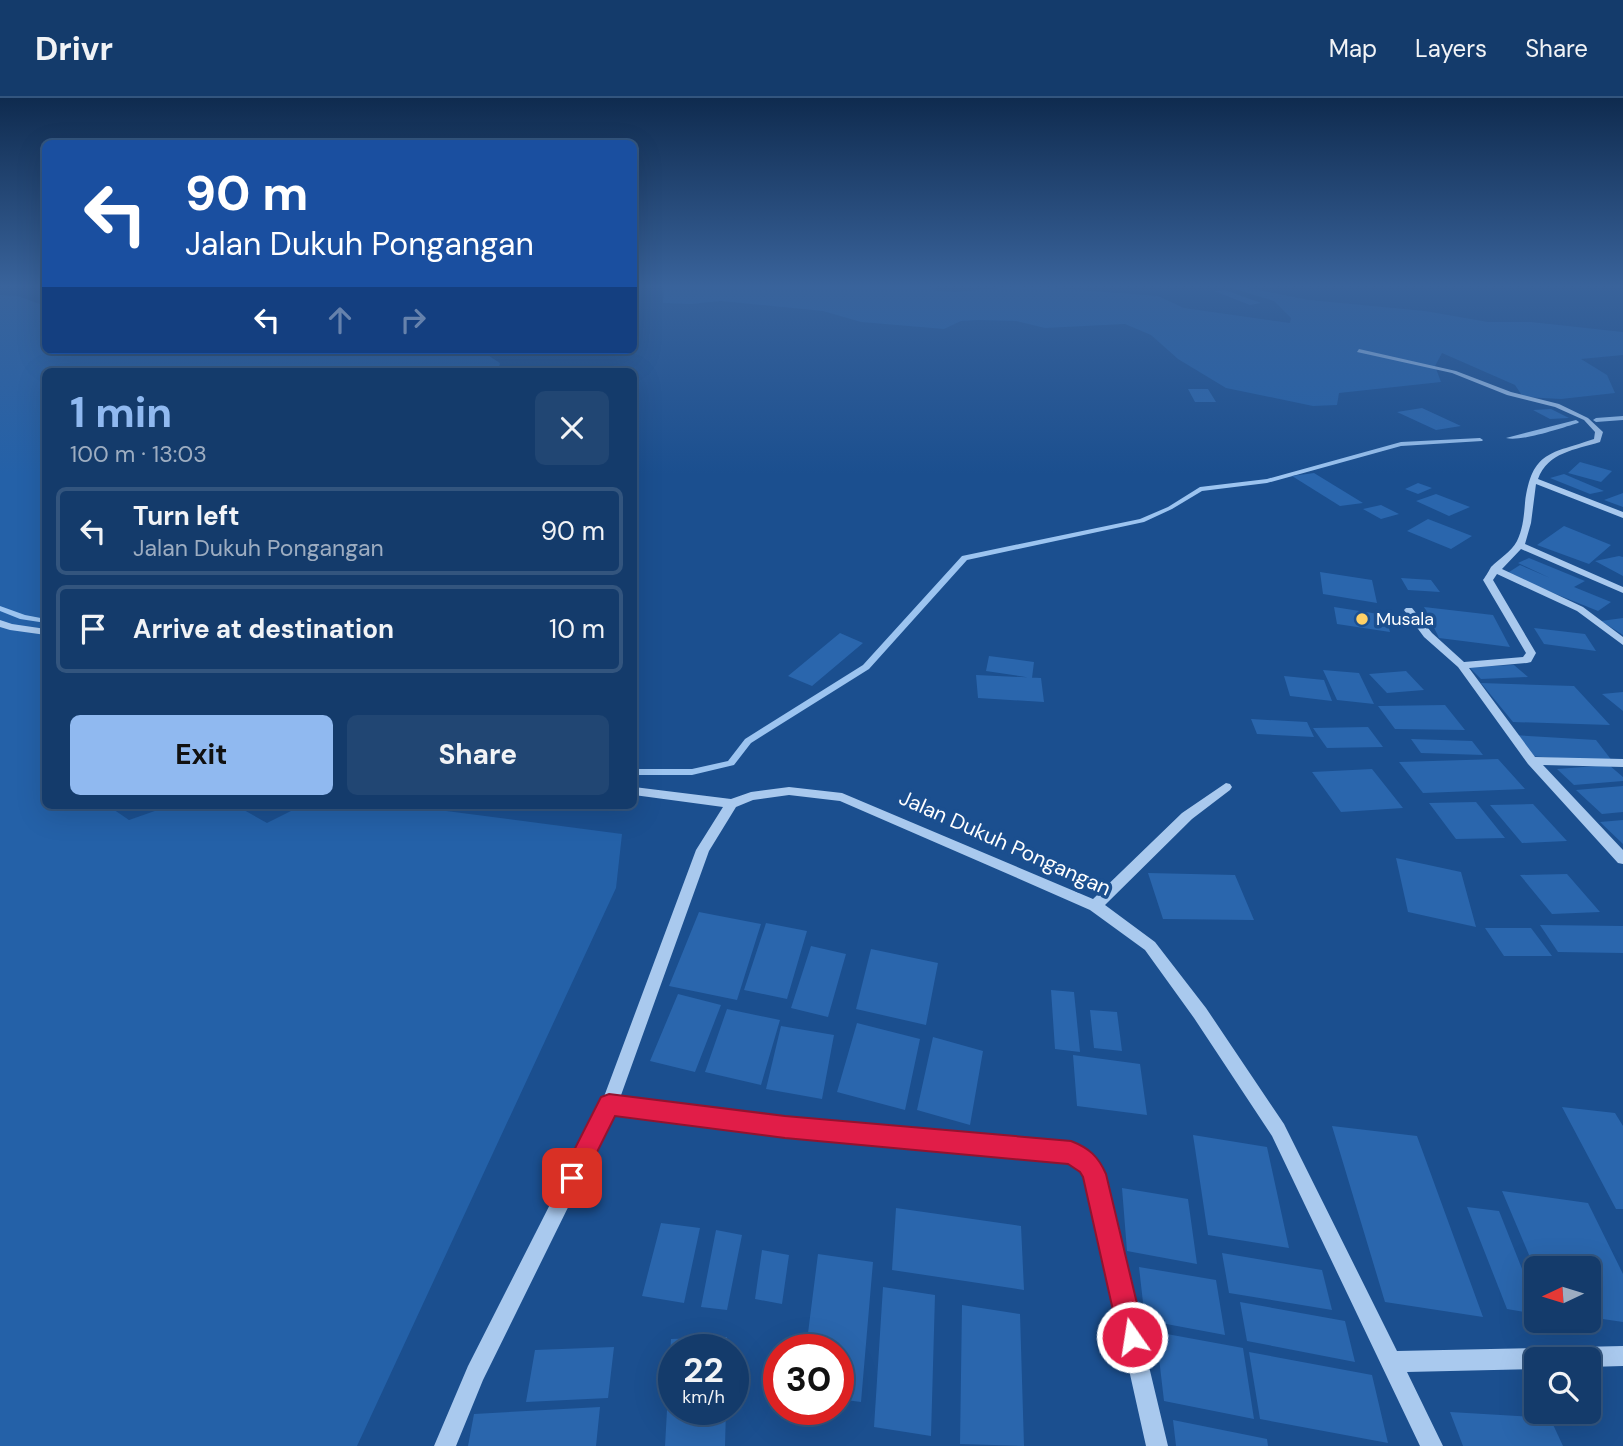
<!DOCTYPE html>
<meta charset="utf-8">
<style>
body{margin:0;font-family:"DM Sans",sans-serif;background:#214673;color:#f1f3f6;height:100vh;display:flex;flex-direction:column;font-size:26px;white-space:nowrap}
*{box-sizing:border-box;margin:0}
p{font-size:23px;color:#9dadc1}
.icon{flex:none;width:38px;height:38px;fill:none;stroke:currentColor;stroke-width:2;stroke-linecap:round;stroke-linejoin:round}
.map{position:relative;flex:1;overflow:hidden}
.panel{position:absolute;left:42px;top:270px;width:595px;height:441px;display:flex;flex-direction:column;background:#143b6b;border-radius:10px;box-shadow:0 7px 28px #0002,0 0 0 2px #33557e}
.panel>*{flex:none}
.top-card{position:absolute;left:42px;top:42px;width:595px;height:214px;border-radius:10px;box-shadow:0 7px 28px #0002,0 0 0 2px #33557e;background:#1a4fa0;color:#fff;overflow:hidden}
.needle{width:46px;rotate:266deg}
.fabs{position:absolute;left:1524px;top:1158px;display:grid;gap:14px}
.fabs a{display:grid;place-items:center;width:77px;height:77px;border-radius:10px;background:#143b6b;box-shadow:0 7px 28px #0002,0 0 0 2px #33557e;font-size:35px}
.speed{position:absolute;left:658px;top:1236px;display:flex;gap:14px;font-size:35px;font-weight:700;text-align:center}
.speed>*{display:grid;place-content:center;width:91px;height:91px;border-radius:50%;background:#143b6b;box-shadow:0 7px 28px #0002,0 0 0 2px #33557e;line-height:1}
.speed small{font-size:18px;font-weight:400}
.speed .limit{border:10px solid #d22;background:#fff;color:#111}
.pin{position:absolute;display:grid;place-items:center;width:60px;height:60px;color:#fff;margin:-30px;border-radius:14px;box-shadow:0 4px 10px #0006}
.me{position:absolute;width:77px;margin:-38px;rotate:347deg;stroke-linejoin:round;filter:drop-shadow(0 0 5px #0008)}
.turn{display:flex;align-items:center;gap:24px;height:147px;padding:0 28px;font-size:32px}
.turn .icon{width:91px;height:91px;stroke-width:2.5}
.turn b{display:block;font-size:49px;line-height:60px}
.lanes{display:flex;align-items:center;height:66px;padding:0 28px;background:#0003;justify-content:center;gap:35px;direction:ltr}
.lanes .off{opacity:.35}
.round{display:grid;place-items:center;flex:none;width:74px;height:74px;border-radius:10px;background:#214673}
.head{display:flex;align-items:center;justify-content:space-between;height:119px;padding:0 28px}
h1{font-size:42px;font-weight:700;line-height:52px;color:#90b9f0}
.action{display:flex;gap:14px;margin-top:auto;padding:14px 28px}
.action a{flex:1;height:80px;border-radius:10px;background:#90b9f0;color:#111;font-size:28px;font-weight:700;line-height:80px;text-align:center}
.action a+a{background:#214673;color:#f1f3f6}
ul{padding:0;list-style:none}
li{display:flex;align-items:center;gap:21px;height:88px;margin:0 14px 10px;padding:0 14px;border:4px solid #33557e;border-radius:10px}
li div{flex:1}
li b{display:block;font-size:26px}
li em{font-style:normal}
header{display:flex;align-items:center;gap:42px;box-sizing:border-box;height:98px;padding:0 35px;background:#143b6b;border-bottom:2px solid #33557e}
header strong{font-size:33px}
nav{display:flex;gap:38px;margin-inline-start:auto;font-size:24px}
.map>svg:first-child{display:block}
</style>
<header>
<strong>Drivr</strong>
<nav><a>Map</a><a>Layers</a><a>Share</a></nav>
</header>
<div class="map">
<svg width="1623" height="1348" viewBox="0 0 1623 1348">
<rect width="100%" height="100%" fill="#1b4f8f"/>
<path fill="#2461a8" d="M664 187H926L937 193 956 194 999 190H1051L1146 197 1158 198 1184 210 1290 225 1291 220 1274 203 1222 187H1233L1309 202 1425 213 1488 224H1531L1623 234V257L1581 261 1607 277 1615 295 1561 301 1523 299 1515 287 1442 255 1435 268 1441 284 1339 295 1337 307 1313 308 1226 290 1178 261 1151 237 1125 226 1045 230 1016 223 978 222 961 223 944 231 861 224 823 213 721 203 691 206 663 205Z
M0 197 18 198 45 208 46 252H487L486 256 500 265 498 273H46V707H107L129 722 172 707H235L267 725 303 707H400L622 736 616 790 357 1348H0Z"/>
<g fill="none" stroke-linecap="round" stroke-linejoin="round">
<path fill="#9cc4f0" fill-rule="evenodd" d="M1623 318V322L1596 324 1593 322 1596 320Z
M1576 322 1579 324 1578 325C1561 330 1521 344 1506 340Z
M1480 340 1483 342 1482 343 1401 348 1267 385 1202 393 1172 411 1144 424 967 462 869 571 751 645 734 667 692 677H634V671H692L728 663 745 641 863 567 962 458 1140 421 1168 409 1200 389 1267 381 1401 344Z
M0 508 25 517 46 521V525L20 521 0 513Z"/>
</g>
<path fill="#2a66ad" d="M1225 192 1261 205 1250 207 1214 193Z
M1188 291H1208L1216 304H1195Z
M1422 310 1461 328 1436 332 1397 314Z
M1551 311 1569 320 1550 321 1533 312Z
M1580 364 1612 373 1601 384 1568 375Z
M1314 375 1363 405 1340 408 1292 378Z
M1564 376 1604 393 1590 396 1550 380Z
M1418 385 1432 390 1418 396 1405 391Z
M1623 395V409L1604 402Z
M1436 396 1470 409 1449 418 1416 403Z
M1381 407 1399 416 1381 421 1363 411Z
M1428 421 1472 438 1451 451 1407 433Z
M1564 428 1611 447 1589 466 1537 447Z
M1619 458 1623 459V478L1595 463Z
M1529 460 1585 483 1574 489 1611 504 1598 513 1506 476 1520 467 1550 480 1518 465Z
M1320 474 1372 482 1377 505 1323 496Z
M1401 480 1431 482 1440 494 1408 492Z
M1334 509 1385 517 1390 534 1337 526Z
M1424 509 1493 517 1510 549 1439 540Z
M1623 520V537L1601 523Z
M1534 530 1585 536 1596 553 1544 546Z
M840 535 863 545 812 588 788 578Z
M989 558 1034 564 1032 580 986 573Z
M1514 567 1528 579 1481 581 1469 569Z
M1323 572 1359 575 1374 606 1337 602Z
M1406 573 1424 592 1387 595 1369 576Z
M976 577 1041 580 1044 604 978 600Z
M1284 578 1324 582 1332 603 1290 598Z
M1481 585 1574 588 1610 627 1513 624Z
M1623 594V613L1602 596Z
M1445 607 1465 632 1395 631 1378 608Z
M1251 621 1307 624 1314 639 1257 636Z
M1368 629 1383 649 1327 650 1313 630Z
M1513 637 1596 642 1613 664 1529 658Z
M1411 641 1472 643 1483 657 1421 655Z
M1498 661 1525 691 1423 695 1399 664Z
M1609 667 1623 679V683L1574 687 1557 671Z
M1372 671 1403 710 1341 714 1312 674Z
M1623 688V714L1602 716 1576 692Z
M1476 704 1505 740 1456 741 1429 705Z
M1533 706 1567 743 1522 745 1490 707Z
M1623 722V746L1600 724Z
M1396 760 1461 774 1476 829 1408 814Z
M1148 775 1235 777 1254 822 1163 821Z
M1567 776 1600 814 1552 816 1520 777Z
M699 814 761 826 737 902 669 888Z
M766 825 807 833 787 901 744 892Z
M1540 827 1623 828V855L1558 854Z
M1485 830H1531L1552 858H1504Z
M811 848 846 856 828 919 791 910Z
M871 851 938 865 926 927 856 911Z
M1051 892 1074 894 1080 954 1055 951Z
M678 896 721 907 695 974 650 963Z
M727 911 780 922 761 987 705 974Z
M1090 912 1117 914 1122 953 1094 950Z
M857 925 920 941 905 1012 837 994Z
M781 928 834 937 822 1001 766 991Z
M933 939 983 953 970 1027 917 1012Z
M1073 957 1140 966 1147 1017 1077 1008Z
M1562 1009 1615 1015 1623 1028V1111H1616Z
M1332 1028 1417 1038 1483 1219 1385 1204Z
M1193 1037 1267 1049 1289 1150 1208 1137Z
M1122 1090 1188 1101 1197 1166 1127 1153Z
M1502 1093 1588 1105 1623 1176V1224L1589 1219V1171H1535Z
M1467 1109 1499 1113 1536 1206V1216L1507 1211Z
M896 1110 1021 1128 1024 1192 892 1172Z
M661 1125 700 1130 684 1205 642 1198Z
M716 1132 742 1137 727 1212 701 1209Z
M762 1152 789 1157 782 1206 755 1201Z
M1222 1155 1322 1172 1332 1212 1229 1195Z
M818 1156 873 1164 861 1304 838 1301V1251H806Z
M1139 1169 1216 1182 1225 1237 1145 1222Z
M883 1189 935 1197 931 1338 874 1329Z
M1240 1204 1345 1223 1355 1264 1247 1243Z
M962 1207 1020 1216 1024 1348 960 1346Z
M1156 1234 1243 1250 1254 1321 1164 1303Z
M727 1239 726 1251H674V1311H726L725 1348H665L671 1241Z
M614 1249 608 1300 526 1304 535 1252Z
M1249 1254 1372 1277 1388 1345 1260 1321Z
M600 1309 596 1348H468L474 1316Z
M1450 1314 1550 1320 1563 1348H1463Z
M1173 1322 1267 1341 1268 1348H1176Z"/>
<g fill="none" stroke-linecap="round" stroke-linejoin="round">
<path fill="#a9c9ee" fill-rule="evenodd" d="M1359 251 1456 273 1511 294 1559 306 1588 320 1603 334 1600 344C1575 352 1548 354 1538 381L1623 414V420L1536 386 1531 425 1525 446 1623 489V495L1521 451 1502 471 1583 509 1623 539V547L1577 513 1497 476 1493 482 1536 555 1531 564 1527 565 1469 570 1535 659 1623 661V669L1543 667 1623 752V766L1618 765 1528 666 1458 569 1424 539 1404 512 1406 510H1412L1432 535 1464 564 1523 559 1526 555 1483 482C1486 478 1490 471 1491 469 1500 460 1511 454 1517 443 1523 431 1524 417 1525 405 1532 352 1551 356 1594 341L1595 334 1584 322 1555 309 1507 297 1452 275 1357 254Z
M0 522 12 526 46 531V537L10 532 0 529Z
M1226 685 1230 686 1232 689 1230 692 1192 721 1105 807 1155 844 1206 910 1284 1026 1397 1253 1623 1248V1268L1589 1269V1262H1536V1271L1407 1274 1443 1348H1420L1272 1038 1194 920 1145 852 1090 812 1015 779 840 703 789 697 753 702 736 709 709 753 620 1000 785 1020 1071 1046C1087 1053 1096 1060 1103 1076L1168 1348H1146L1086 1079 1072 1065 785 1038 614 1016 483 1282 456 1348H434L468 1268 602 1004 696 752 723 709 634 697V689L731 701 751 694 789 689 842 695 1093 801 1182 715Z"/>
</g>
<linearGradient id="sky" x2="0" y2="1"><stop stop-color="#0f2b4f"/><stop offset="0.5" stop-color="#39639b"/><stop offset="1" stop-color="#39639b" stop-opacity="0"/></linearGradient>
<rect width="1623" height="376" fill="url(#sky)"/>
<path fill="#e11d48" stroke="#92132f" stroke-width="2" d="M609 996 785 1018 1071 1043C1089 1050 1098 1058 1106 1076L1145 1239 1142 1249 1132 1253 1123 1249 1119 1239 1083 1079 1080 1074 1068 1066 785 1040 615 1018 580 1088 572 1092 564 1088 560 1080 564 1072 601 999Z"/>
<circle fill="#ffd166" stroke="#1b4f8f" stroke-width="2.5" cx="1362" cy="521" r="7"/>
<g text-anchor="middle" stroke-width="7" stroke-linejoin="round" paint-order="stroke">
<g font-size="18" fill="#fff" stroke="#1b4f8f" text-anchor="start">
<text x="1376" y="527">Musala</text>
</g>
<g font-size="21" fill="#fff" stroke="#1b4f8f">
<text transform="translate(1005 745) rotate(24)" y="7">Jalan Dukuh Pongangan</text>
</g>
</g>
</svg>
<div class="fabs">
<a><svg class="needle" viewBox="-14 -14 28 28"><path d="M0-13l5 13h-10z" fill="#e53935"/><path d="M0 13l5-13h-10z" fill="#9dadc1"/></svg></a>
<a><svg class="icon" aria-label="search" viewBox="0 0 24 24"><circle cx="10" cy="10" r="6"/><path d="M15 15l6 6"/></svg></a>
</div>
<div class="speed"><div>22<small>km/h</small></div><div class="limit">30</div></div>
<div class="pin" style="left:572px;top:1080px;background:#d93025"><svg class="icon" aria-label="arrive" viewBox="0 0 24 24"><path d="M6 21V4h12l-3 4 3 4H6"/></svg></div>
<svg class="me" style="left:1132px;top:1239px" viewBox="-20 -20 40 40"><circle r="17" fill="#e11d48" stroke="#fff" stroke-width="3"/><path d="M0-11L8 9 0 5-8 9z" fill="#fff"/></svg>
<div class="top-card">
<div class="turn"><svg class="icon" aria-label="left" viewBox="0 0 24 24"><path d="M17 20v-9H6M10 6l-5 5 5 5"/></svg><div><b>90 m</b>Jalan Dukuh Pongangan</div></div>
<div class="lanes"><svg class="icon" aria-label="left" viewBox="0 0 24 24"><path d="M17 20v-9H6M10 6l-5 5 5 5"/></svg><svg class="icon off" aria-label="ahead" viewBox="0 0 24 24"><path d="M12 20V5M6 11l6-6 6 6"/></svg><svg class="icon off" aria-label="right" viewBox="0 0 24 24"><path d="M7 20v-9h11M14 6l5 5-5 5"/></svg></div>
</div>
<section class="panel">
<div class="head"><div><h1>1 min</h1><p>100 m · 13:03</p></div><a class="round"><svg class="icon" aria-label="close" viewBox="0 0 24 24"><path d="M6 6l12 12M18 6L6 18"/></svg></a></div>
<ul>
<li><svg class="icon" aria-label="left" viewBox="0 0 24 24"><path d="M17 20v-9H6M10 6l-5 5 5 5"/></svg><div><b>Turn left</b><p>Jalan Dukuh Pongangan</p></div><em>90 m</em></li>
<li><svg class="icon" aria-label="arrive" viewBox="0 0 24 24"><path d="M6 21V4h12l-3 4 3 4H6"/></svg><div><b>Arrive at destination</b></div><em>10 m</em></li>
</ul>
<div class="action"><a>Exit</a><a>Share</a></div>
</section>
</div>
